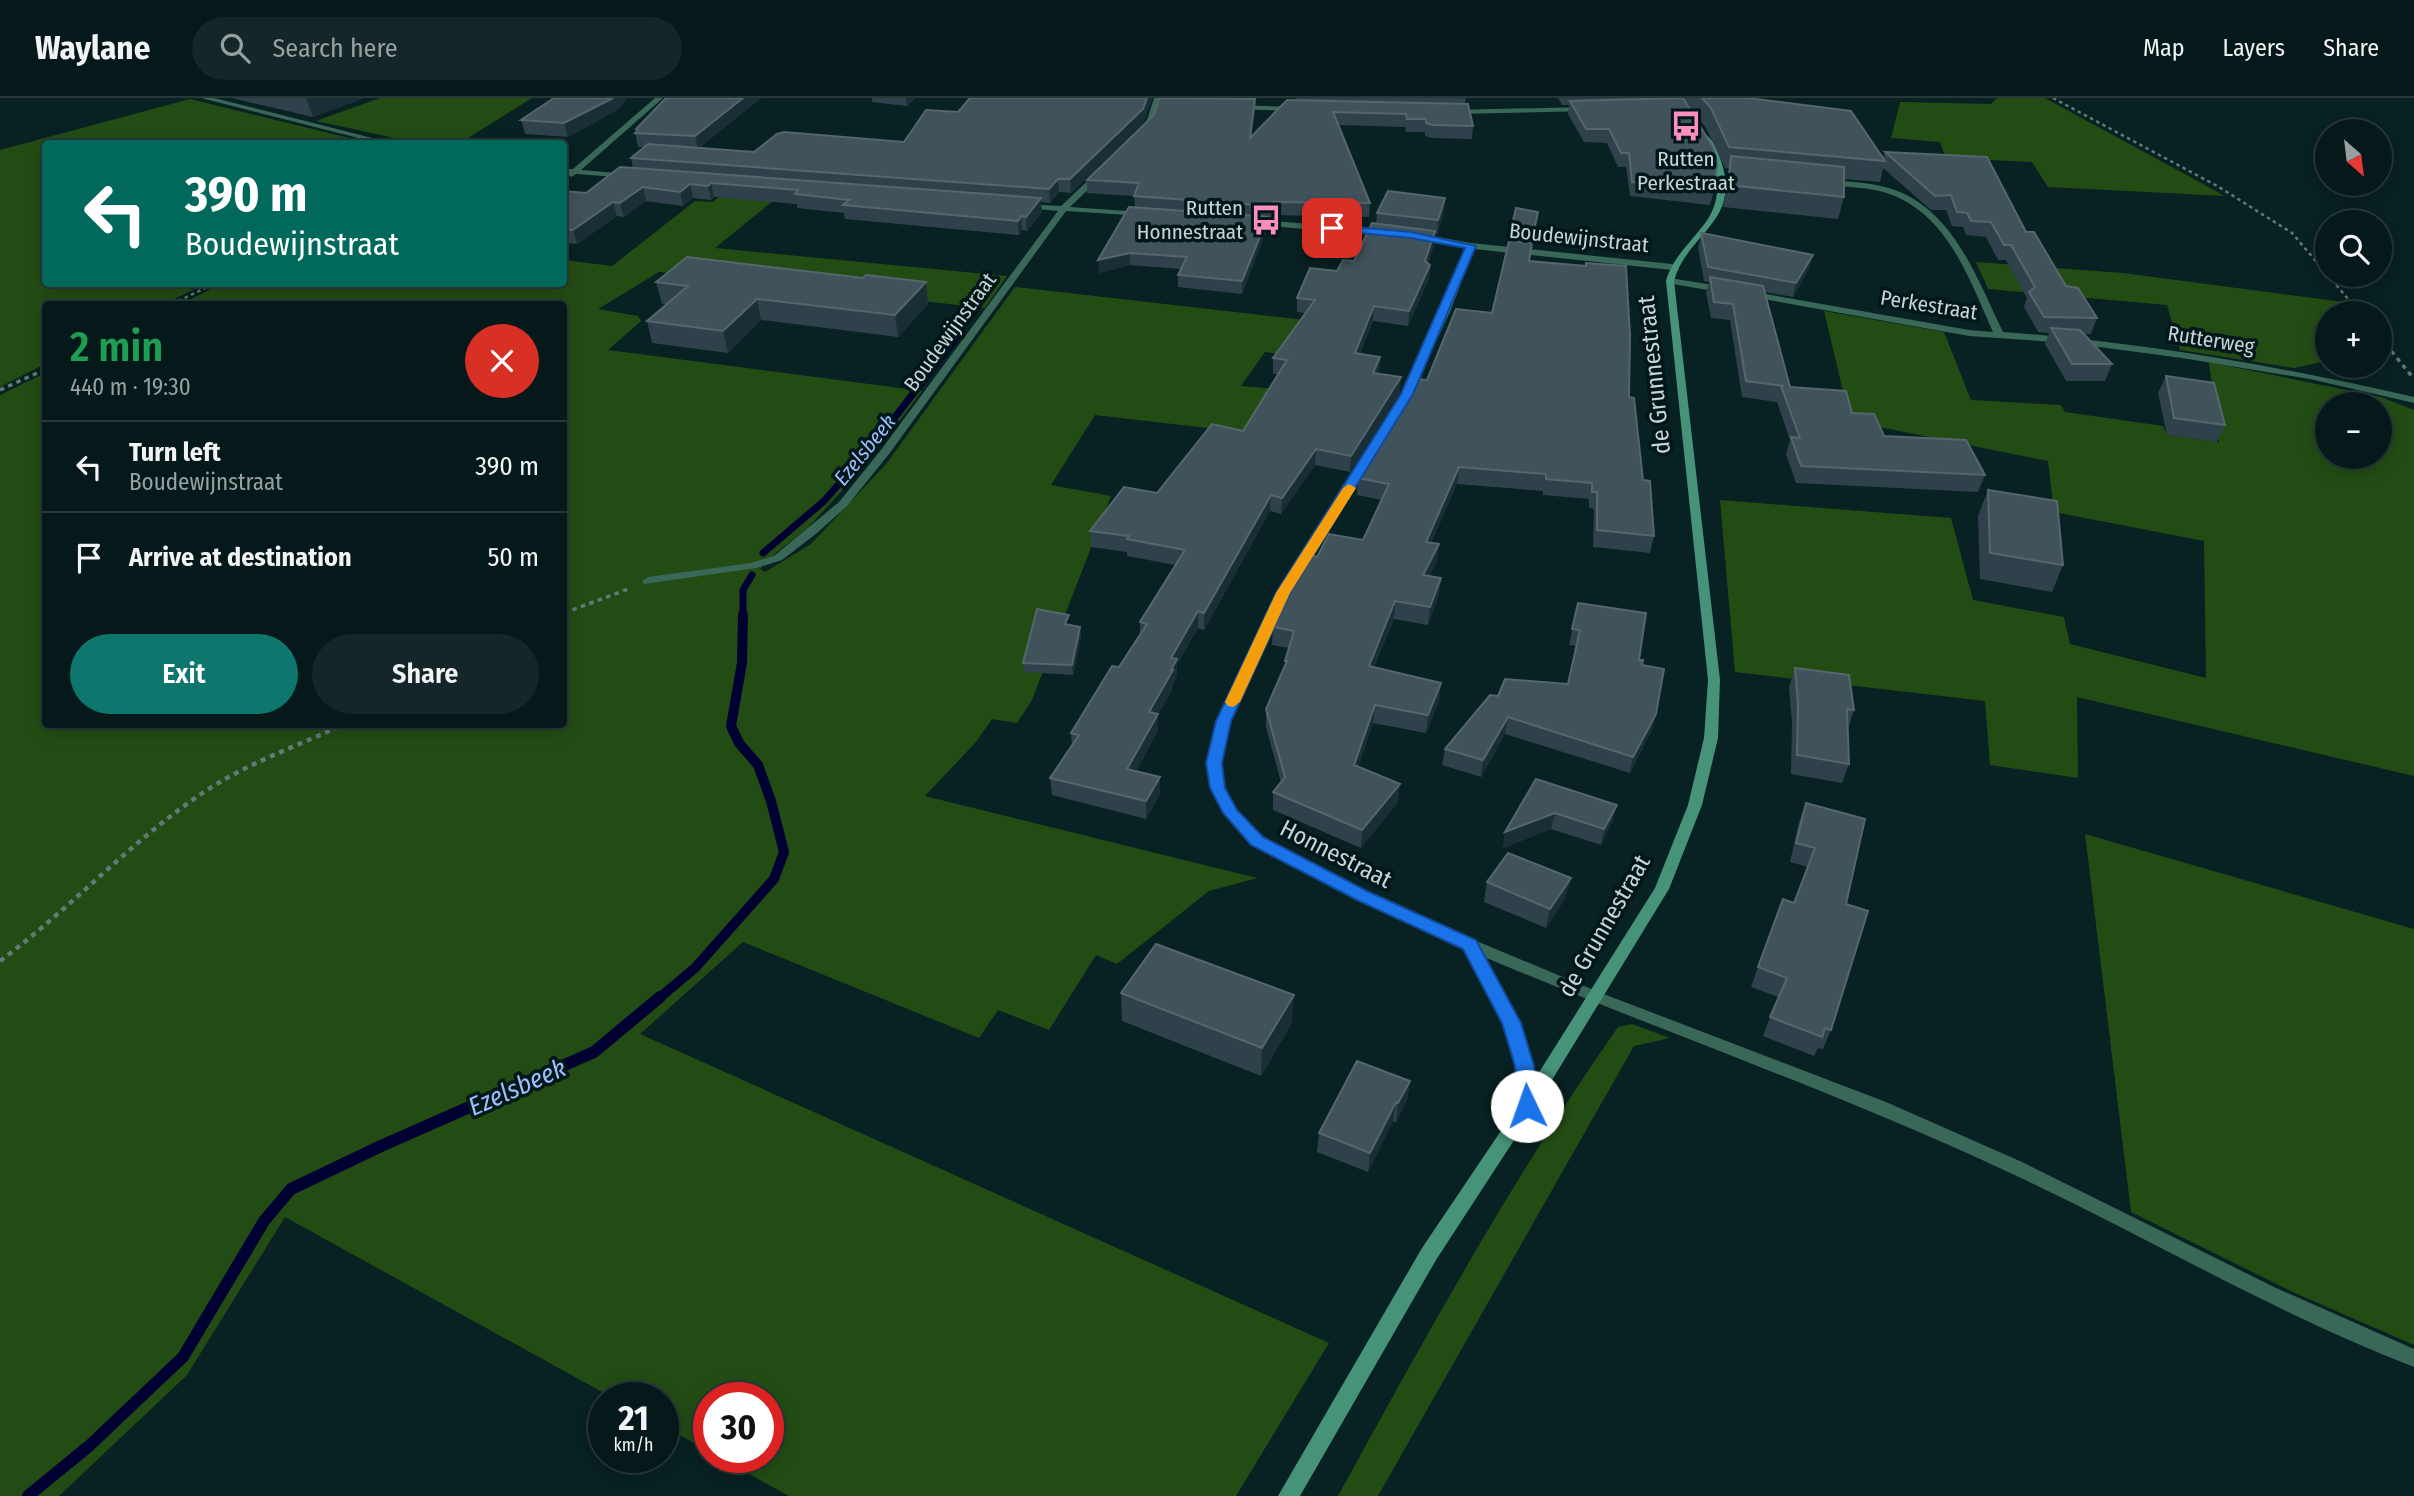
<!DOCTYPE html>
<meta charset="utf-8">
<style>
body{margin:0;font-family:"Fira Sans Condensed",sans-serif;background:#142627;color:#f1f3f6;height:100vh;display:flex;flex-direction:column;font-size:26px;white-space:nowrap}
*{box-sizing:border-box;margin:0}
p{font-size:23px;color:#98a0a2}
.icon{flex:none;width:38px;height:38px;fill:none;stroke:currentColor;stroke-width:2;stroke-linecap:round;stroke-linejoin:round}
.map{position:relative;flex:1;overflow:hidden}
.panel{position:absolute;left:42px;top:203px;width:525px;height:427px;display:flex;flex-direction:column;background:#06191a;border-radius:7px;box-shadow:0 4px 18px #0003,0 0 0 2px #273839}
.panel>*{flex:none}
.guide{position:absolute;left:42px;top:42px;width:525px;height:147px;border-radius:7px;box-shadow:0 4px 18px #0003,0 0 0 2px #273839;background:#00695c;color:#fff;overflow:hidden}
.needle{width:46px;rotate:152deg}
.fabs{position:absolute;left:2315px;top:21px;display:grid;gap:14px}
.fabs a{display:grid;place-items:center;width:77px;height:77px;border-radius:50%;background:#06191a;box-shadow:0 4px 18px #0003,0 0 0 2px #273839;font-size:35px}
.speed{position:absolute;left:588px;top:1284px;display:flex;gap:14px;font-size:35px;font-weight:700;text-align:center}
.speed>*{display:grid;place-content:center;width:91px;height:91px;border-radius:50%;background:#06191a;box-shadow:0 4px 18px #0003,0 0 0 2px #273839;line-height:1}
.speed small{font-size:18px;font-weight:400}
.speed .limit{border:10px solid #d22;background:#fff;color:#111}
.pin{position:absolute;display:grid;place-items:center;width:60px;height:60px;color:#fff;margin:-30px;border-radius:14px;box-shadow:0 4px 10px #0006}
.me{position:absolute;width:77px;margin:-38px;rotate:357deg;stroke-linejoin:round;filter:drop-shadow(0 0 5px #0008)}
.turn{display:flex;align-items:center;gap:24px;height:147px;padding:0 28px;font-size:32px}
.turn .icon{width:91px;height:91px;stroke-width:2.5}
.turn b{display:block;font-size:49px;line-height:60px}
.round{display:grid;place-items:center;flex:none;width:74px;height:74px;border-radius:37px;background:#142627}
.summary{display:flex;align-items:center;justify-content:space-between;height:119px;padding:0 28px}
h1{font-size:42px;font-weight:600;line-height:52px;color:#1e9e55}
.button{display:flex;gap:14px;margin-top:auto;padding:14px 28px}
.button a{flex:1;height:80px;border-radius:42px;background:#0f766e;color:#fff;font-size:28px;font-weight:600;line-height:80px;text-align:center}
.button a+a{background:#142627;color:#f1f3f6}
ul{padding:0;list-style:none}
li{display:flex;align-items:center;gap:21px;height:91px;padding:0 28px;border-top:2px solid #273839}
li div{flex:1}
li b{display:block;font-size:26px}
li em{font-style:normal}
header{display:flex;align-items:center;gap:42px;box-sizing:border-box;height:98px;padding:0 35px;background:#06191a;border-bottom:2px solid #273839}
header strong{font-size:33px}
nav{display:flex;gap:38px;margin-inline-start:auto;font-size:24px}
.search{width:490px;height:63px;background:#142627;display:flex;align-items:center;gap:18px;box-sizing:border-box;padding:0 24px;border-radius:38px;color:#98a0a2;font-size:26px}
.map>svg:first-child{display:block}
</style>
<header>
<strong>Waylane</strong>
<div class="search"><svg class="icon" aria-label="search" viewBox="0 0 24 24"><circle cx="10" cy="10" r="6"/><path d="M15 15l6 6"/></svg>Search here</div>
<nav><a>Map</a><a>Layers</a><a>Share</a></nav>
</header>
<div class="map">
<svg width="2414" height="1398" viewBox="0 0 2414 1398">
<rect width="100%" height="100%" fill="#082122"/>
<path fill="#234c14" fill-rule="evenodd" d="M380 0H532L460 45H417L316 23Z
M1997 0H2045L2225 98 2048 89 2032 64 1946 60 1940 44 1891 40 1900 4 1991 6Z
M190 1 370 45 46 46V186H205L164 206H46L45 266 0 289V52Z
M730 90 784 94 715 150 1007 178 985 210 659 174 598 211 638 218 641 223 608 252 922 293C888 339 853 383 813 424 797 441 776 452 760 471L765 474 811 446 886 366 1015 189 1322 224 1303 259 1265 254 1241 288 1278 291 1250 335 1095 317 1051 387 1111 398 1032 602 1017 625 992 621 976 644 925 698 1257 780 1209 793 1117 866 1096 857 1049 932 998 912 979 940 743 844 640 936 1329 1245 1236 1398H789L720 1360H768V1300H709V1353L663 1328V1300H613L285 1119 187 1277 59 1398H0V297L45 275 46 626H564V206H181L221 186H564V162L612 168 695 103 713 104Z
M1976 164 2123 175 2344 204 2356 215H2328L2327 263 2294 270 2180 252 2167 207 1988 191Z
M1824 213 1944 234 1971 302 2061 307 2065 314 2163 328 2167 337 2219 344 2209 264 2381 299 2414 312V678L2077 599 2078 680 1990 667 1985 603 1735 574 1720 402 1951 420 1973 502 2064 519 2070 546 2206 580 2204 443 2054 414 2048 363 1850 323ZM2328 306H2380V359H2328Z
M2085 736 2414 831V1247L2295 1195 2131 1114Z
M1632 926 1670 940 1634 948 1378 1398H1338C1425 1239 1514 1078 1618 929Z"/>
<g fill="none" stroke-linecap="round" stroke-linejoin="round">
<path stroke="#000032" stroke-width="5" d="M970 220 997 183"/>
<path stroke="#000032" stroke-width="7" d="M763 455 824 403 875 345 957 239
M743 519V492L752 477"/>
<path stroke="#000032" stroke-width="10" d="M658 901 695 870 774 781 784 754 771 703 758 667 739 645 731 628 742 565 743 517"/>
<path stroke="#000032" stroke-width="12" d="M28 1398 89 1348 183 1259 264 1123 291 1091 381 1048 594 954 660 899"/>
<path stroke="#647878" stroke-width="2.5" stroke-dasharray="3.5 3.5" stroke-linecap="butt" d="M2053 0 2219 89 2292 135 2360 215
M172 206 214 186"/>
<path stroke="#647878" stroke-width="3.5" stroke-dasharray="4.5 4.5" stroke-linecap="butt" d="M2380 239 2414 281
M0 292 46 271
M564 515 631 490"/>
<path stroke="#647878" stroke-width="4.5" stroke-dasharray="5 5" stroke-linecap="butt" d="M0 863C70 811 129 745 201 696 245 666 297 648 345 626"/>
<path fill="#3a6858" fill-rule="evenodd" d="M201 0H214L396 46H382Z
M655 0H663L581 72 628 76 632 78 631 80 576 76 571 79 568 76 564 75V71H573Z
M1154 0H1162L1153 26 1145 35H1139L1138 33 1146 25Z
M1235 7 1295 9 1299 11 1295 13 1232 11 1231 9Z
M1586 9 1590 11 1589 13 1452 16 1448 14 1452 12Z
M1098 73 1105 75 1070 109 1141 114H1144V118L1066 113 889 356 847 408 817 435 782 462 756 470 644 486 642 483 648 479 751 465 774 458 839 404 881 352 1058 113 1026 110H1023V106L1061 108Z
M1825 82C1849 84 1877 84 1900 94 1956 118 1978 183 2003 234 2142 244 2278 268 2414 299V305L2310 281 2182 260 2069 245 1969 238 1746 198 1744 196 1749 193 1969 232 1993 234C1970 183 1949 119 1892 97 1870 88 1845 90 1822 86V82Z
M1249 121 1386 132 1390 135 1386 138 1246 126V122Z
M1416 135 1471 145 1672 166 1676 169 1672 172 1474 151 1450 214 1406 306 1401 309 1396 306 1440 214 1466 150 1413 140 1412 138Z
M1670 180 1725 189 1730 192 1725 195 1667 185 1666 183Z
M1376 345 1381 348 1289 495 1231 623 1221 665 1224 690 1236 712 1262 739 1366 793 1474 842 1601 895 1886 1004 2022 1064 2274 1189 2414 1251V1269C2274 1215 2144 1137 2008 1074 1837 994 1658 932 1484 859L1520 925 1533 968 1536 1008 1533 1013 1527 1015 1521 1013 1518 1008 1517 968 1504 925 1463 850 1356 801 1252 747 1226 718 1210 690 1207 665 1217 623 1277 495 1371 348Z"/>
<path fill="#46937a" fill-rule="evenodd" d="M1705 36C1713 41 1718 53 1721 63 1742 124 1687 135 1674 183L1720 582 1718 640 1702 707 1669 791 1533 1013 1436 1162 1300 1398H1278L1422 1150 1521 1003 1655 790 1688 707 1704 640 1708 582 1666 183C1672 161 1688 147 1702 129 1726 101 1719 67 1701 38Z"/>
</g>
<path fill="#2f424b" d="M231 0H364L313 19Z
M554 0H627L619 11 568 39 525 36 521 22Z
M666 0H761L699 50 754 54 904 44 958 14 970 0H1152L1144 24 1071 95 1059 94 1050 105 1041 104 1042 114 1027 133 1022 132 1019 137 845 121 844 115 797 110V106L714 99 711 102 693 100 683 108 646 103 624 119 617 118 577 146 564 145V93L586 95 633 70 631 60 644 49H638L635 35 636 34V31Z
M872 0H915L907 8 872 4Z
M1159 0H1256L1251 38 1295 2 1296 0H1466L1465 6 1473 28 1472 41 1432 40 1425 38V34H1406L1405 29 1338 27 1370 105 1369 119 1273 117 1272 121H1268L1267 131 1242 196 1178 189V177L1181 171 1130 167 1099 175 1135 109 1134 98 1087 95V82L1154 17Z
M1558 0H1674L1714 93 1710 107 1630 98 1626 69H1618L1607 45 1584 44 1568 16 1569 7H1562Z
M1683 0H1748L1883 60 1885 54 2026 134 2066 188 2097 220 2091 236H2084L2112 266 2105 283H2066L2045 246 2049 235 2038 234 2024 209 2027 200 2006 162H1998L1986 139 1966 137 1963 129 1952 128 1946 112H1931L1883 70 1880 84 1844 81V99L1838 121 1723 109 1729 70H1725L1706 30Z
M1445 100 1444 114 1437 136H1435L1434 147 1428 165 1430 167 1429 181 1408 228 1373 223 1360 256 1380 259 1378 276 1400 295 1350 374 1315 367 1281 416 1270 413 1204 532 1198 530 1177 566V578L1173 586V590L1158 616V633L1136 673 1160 696 1146 721 1052 697 1050 680 1072 648 1071 635 1119 569 1140 536V524L1175 467 1127 458V454L1091 449 1090 433 1157 395 1243 333 1278 276H1273V260L1305 215 1297 214V200L1337 173 1354 163 1376 126 1377 115Z
M1538 114 1529 163 1629 299 1643 382 1654 438 1650 455 1593 449 1594 411 1589 410V401L1543 397V393L1457 386 1431 445 1437 463 1429 478 1439 497 1428 527 1394 521 1374 569 1441 585 1439 603 1426 635 1373 625 1358 669 1398 704 1361 750 1273 712V694L1281 684 1266 629V611L1285 568V563L1289 550 1272 547 1273 529 1317 459 1363 442 1382 402 1357 397 1358 380 1366 368V360L1427 282 1492 215 1510 143 1511 131Z
M1702 135 1809 171 1793 199 1765 194 1790 289 1852 315 1884 338 1985 377 1978 394 1796 385 1786 356 1790 342 1777 304 1742 299 1730 222 1711 220 1706 195 1709 184 1704 183 1698 149Z
M863 180 926 184 928 206 898 239 761 222 728 255 652 245 647 223 667 206H662L656 184Z
M2166 278 2225 327 2217 344 2167 337 2158 295Z
M1988 392 2063 467 2052 494 1980 481 1978 418Z
M1578 505 1639 562 1642 567 1656 616 1652 632 1630 675 1505 636 1481 679 1442 667 1445 651 1498 598 1568 586 1577 548 1569 547Z
M1069 527 1080 529 1081 539 1073 577 1024 574 1023 565Z
M1795 570 1854 612 1848 631 1849 666 1842 685 1791 676 1792 625 1789 589Z
M1536 681 1613 722 1601 747 1551 731 1503 750 1505 734Z
M1806 705 1846 806 1831 932 1823 951 1818 950 1814 958 1763 938 1778 899 1751 889 1758 869 1794 805 1808 769 1790 764 1799 724Z
M1487 784 1566 799 1546 830 1484 804Z
M1121 895 1292 925 1261 978 1122 923Z
M1410 983 1407 1002 1396 1024 1393 1023 1368 1074 1317 1054 1319 1035Z"/>
<path fill="#192e35" d="M306 0H364L313 19Z
M613 0H627L619 11 568 39 564 25Z
M743 0H761L698 51 695 38Z
M906 0H915L907 8Z
M1147 0H1152L1144 24 1071 95 1070 81Z
M1255 1V14L1249 53 1250 40Z
M1058 81 1059 94 1050 105 1049 91Z
M711 85 714 99 711 102 708 88Z
M690 86 693 100 683 108 680 94Z
M643 89 646 103 624 119 620 105Z
M1041 100 1042 114 1027 133 1026 119Z
M1445 100 1444 114 1437 136 1438 122Z
M613 104 617 118 577 146 573 132Z
M1273 104V117L1272 121V108Z
M1021 118 1022 132 1019 137 1018 123Z
M1268 119 1267 131 1242 196V183Z
M1435 133 1434 147 1424 178 1425 163Z
M1130 155V167L1099 175 1098 162Z
M1813 157 1809 171 1793 199 1796 185Z
M1430 167 1429 181 1408 228 1409 213Z
M926 184 928 206 898 239 895 217Z
M757 201 761 222 728 255 723 233Z
M1374 208 1373 223 1354 270 1355 255Z
M1380 259 1379 274 1372 290 1373 275Z
M1401 279 1400 295 1350 374 1351 358Z
M1316 351 1315 367 1281 416 1282 400Z
M1459 369 1457 386 1424 461 1426 444Z
M1271 397 1270 413 1204 532V515Z
M1439 446 1437 463 1421 494 1423 477Z
M1441 480 1439 497 1428 527 1430 509Z
M1395 503 1394 521 1367 585 1369 568Z
M1198 513V530L1177 566V578L1173 586V590L1158 616V633L1128 689 1127 671 1171 560Z
M1080 529 1081 539 1073 577 1072 567Z
M1441 585 1439 603 1426 635 1428 617Z
M1375 607 1373 625 1353 685 1354 667Z
M1656 616 1652 632 1630 675 1633 659Z
M1508 619 1505 636 1481 679 1483 662Z
M1160 679V696L1146 721V703Z
M1400 686 1398 704 1361 750 1362 732Z
M1617 707 1613 722 1601 747 1604 731Z
M1555 715 1551 731 1503 750 1505 734Z
M1571 780 1566 799 1546 830 1550 811Z
M1294 897 1292 925 1261 978 1262 950Z
M1410 983 1407 1002 1396 1024 1398 1005Z
M1396 1004 1393 1023 1368 1074 1370 1055Z"/>
<path fill="#40525a" stroke="#55666d" stroke-width="2" d="M554 0H613L564 25 521 22Z
M666 0H743L695 38 635 35 638 32 636 31Z
M970 0H1147L1143 11 1070 81H1058L1049 91 631 60 648 46 754 54 777 36 784 34 904 44 926 12 958 14Z
M1159 0 1255 1 1250 40 1287 2 1468 6 1473 28 1433 27 1426 25V21H1407L1406 16 1333 14 1370 105 1273 104 1272 108 1134 98 1139 85 1087 82 1154 17Z
M1683 0 1714 51 1717 67 1714 93 1632 84 1629 55H1621L1609 31H1586L1570 3Z
M1702 0H1748L1851 13 1885 63 1729 49 1711 10Z
M1885 54 1987 59 2026 134H2034L2066 188 2078 190 2097 220 2044 219 2029 194 2035 189 2011 147H2004L1991 124 1971 123 1967 115 1957 114 1951 97 1935 98Z
M1731 58 1844 69V99L1728 87Z
M620 69 1041 100 1026 119 1021 118 1018 123 843 107 849 102 795 96 798 92 711 85 708 88 690 86 680 94 643 89 620 105 613 104 573 132 564 131V93L586 95Z
M1388 93 1445 100 1438 122 1377 115Z
M1129 109 1268 119 1242 183 1178 177 1187 159 1130 155 1098 162Z
M1516 110 1538 114 1534 133 1511 131Z
M1372 125 1435 133 1425 163 1430 167 1409 213 1374 208 1355 255 1380 259 1373 275 1401 279 1351 358 1316 351 1282 400 1271 397 1204 515 1198 513 1171 560 1177 561 1171 572H1173L1149 614 1158 616 1127 671 1160 679 1146 703 1050 680 1079 637 1071 635 1112 568 1119 569 1147 526 1140 524 1185 452 1127 441 1129 438 1090 433 1124 389 1157 395 1212 326 1243 333 1287 262 1273 260 1315 202 1297 200 1310 170 1337 173 1343 162 1354 163Z
M1701 135H1702L1813 157 1796 185 1708 169Z
M1509 143 1532 145 1529 163 1586 168V165L1626 168 1630 238 1629 299 1634 300 1643 382 1650 383 1654 438 1597 432V394H1592V385L1546 381V376L1459 369 1426 444 1439 446 1423 477 1441 480 1430 509 1395 503 1369 568 1441 585 1428 617 1375 607 1354 667 1400 686 1362 732 1273 694 1285 679 1266 611 1287 563H1285L1294 533 1273 529 1296 481 1310 457 1317 459 1329 436 1363 442 1389 386 1358 380 1370 361 1366 360 1416 281 1427 282 1456 211 1492 215Z
M687 159 863 180 866 177 926 184 895 217 757 201 723 233 647 223 688 188 656 184Z
M1710 179 1763 188 1790 289 1846 293 1852 315 1874 316 1884 338 1966 342 1985 377 1801 368 1791 339 1800 340 1781 288H1784L1746 283 1733 206 1714 204Z
M2051 230 2080 232 2112 266H2072Z
M2166 278 2214 285 2225 327 2174 320Z
M1988 392 2057 403 2063 467 1990 455Z
M1578 505 1646 515 1639 562H1643L1642 567 1664 571 1656 616 1633 659 1508 619 1483 662 1445 651 1490 597 1498 598 1505 581 1568 586 1580 532 1572 531Z
M1037 511 1069 517 1065 526 1080 529 1072 567 1023 565Z
M1795 570 1849 577 1854 612 1847 611 1849 666 1797 657 1798 606Z
M1536 681 1617 707 1604 731 1555 715 1505 734Z
M1806 705 1865 721 1846 806 1868 813 1831 932 1825 930 1822 939 1770 919 1787 880 1758 869 1783 801 1794 805 1815 750 1796 745Z
M1508 755 1571 780 1550 811 1487 784Z
M1156 846 1294 897 1262 950 1121 895Z
M1357 963 1410 983 1398 1005 1396 1004 1370 1055 1319 1035Z"/>
<path fill="#1a73e8" stroke="#114b97" stroke-width="2" d="M1332 127 1411 134 1476 148 1413 296 1290 495 1231 623 1222 665 1225 690 1237 712 1263 739 1367 793 1476 842 1521 925 1534 968 1537 1008 1534 1014 1527 1016 1520 1014 1517 1008 1515 968 1502 925 1463 851 1355 801 1251 747 1223 715 1210 690 1206 665 1216 623 1276 495 1401 296 1465 150 1411 140 1329 132V128Z"/>
<path fill="#f59e0b" d="M1349 386 1356 390 1290 495 1240 604 1233 609 1228 608 1225 604 1276 495 1343 390Z"/>
<defs>
<g id="bus-bare" transform="scale(2.415)"><path d="M-5-6H5V4H4V6H2V4H-2V6H-4V4H-5ZM-3.5-4V0h7V-4ZM-3.5 1.2v1.5H-2V1.2ZM2 1.2v1.5H3.5V1.2Z" fill="#fd8ebe" stroke="#011719" stroke-width="2.5" paint-order="stroke"/></g>
</defs>
<g fill-rule="evenodd">
<use href="#bus-bare" x="1686" y="28"/>
<use href="#bus-bare" x="1266" y="122"/>
</g>
<g text-anchor="middle" stroke-width="7" stroke-linejoin="round" paint-order="stroke">
<g font-size="21" fill="#c7d5d5" stroke="#011719">
<text x="1686" y="68">Rutten<tspan x="1686" dy="24">Perkestraat</tspan></text>
<text x="1243" y="117" text-anchor="end">Rutten<tspan x="1243" dy="24">Honnestraat</tspan></text>
</g>
<g font-size="21" fill="#c7d5d5" stroke="#011719">
<text transform="translate(1579 140) rotate(6)" y="7">Boudewijnstraat</text>
<text transform="translate(1929 207) rotate(9)" y="7">Perkestraat</text>
<text transform="translate(950 234) rotate(-54)" y="7">Boudewijnstraat</text>
<text transform="translate(2211 242) rotate(9)" y="7">Rutterweg</text>
</g>
<g font-size="21" font-style="italic" fill="#9cbffc" stroke="#011719">
<text transform="translate(865 352) rotate(-51)" y="7">Ezelsbeek</text>
</g>
<g font-size="24" fill="#c7d5d5" stroke="#011719">
<text transform="translate(1654 277) rotate(-96)" y="8">de Grunnestraat</text>
<text transform="translate(1336 756) rotate(27)" y="8">Honnestraat</text>
<text transform="translate(1604 828) rotate(-60)" y="8">de Grunnestraat</text>
</g>
<g font-size="26" font-style="italic" fill="#9cbffc" stroke="#011719">
<text transform="translate(517 989) rotate(-24)" y="9">Ezelsbeek</text>
</g>
</g>
</svg>
<div class="fabs">
<a><svg class="needle" viewBox="-14 -14 28 28"><path d="M0-13l5 13h-10z" fill="#e53935"/><path d="M0 13l5-13h-10z" fill="#98a0a2"/></svg></a>
<a><svg class="icon" aria-label="search" viewBox="0 0 24 24"><circle cx="10" cy="10" r="6"/><path d="M15 15l6 6"/></svg></a>
<a>+</a>
<a>−</a>
</div>
<div class="speed"><div>21<small>km/h</small></div><div class="limit">30</div></div>
<div class="pin" style="left:1332px;top:130px;background:#d93025"><svg class="icon" aria-label="arrive" viewBox="0 0 24 24"><path d="M6 21V4h12l-3 4 3 4H6"/></svg></div>
<svg class="me" style="left:1527px;top:1008px" viewBox="-20 -20 40 40"><circle r="19" fill="#fff"/><path d="M0-13L10 11 0 6-10 11z" fill="#1a73e8"/></svg>
<div class="guide">
<div class="turn"><svg class="icon" aria-label="left" viewBox="0 0 24 24"><path d="M17 20v-9H6M10 6l-5 5 5 5"/></svg><div><b>390 m</b>Boudewijnstraat</div></div>
</div>
<section class="panel">
<div class="summary"><div><h1>2 min</h1><p>440 m · 19:30</p></div><a class="round" style="background:#d93025;color:#fff"><svg class="icon" aria-label="close" viewBox="0 0 24 24"><path d="M6 6l12 12M18 6L6 18"/></svg></a></div>
<ul>
<li><svg class="icon" aria-label="left" viewBox="0 0 24 24"><path d="M17 20v-9H6M10 6l-5 5 5 5"/></svg><div><b>Turn left</b><p>Boudewijnstraat</p></div><em>390 m</em></li>
<li><svg class="icon" aria-label="arrive" viewBox="0 0 24 24"><path d="M6 21V4h12l-3 4 3 4H6"/></svg><div><b>Arrive at destination</b></div><em>50 m</em></li>
</ul>
<div class="button"><a>Exit</a><a>Share</a></div>
</section>
</div>
